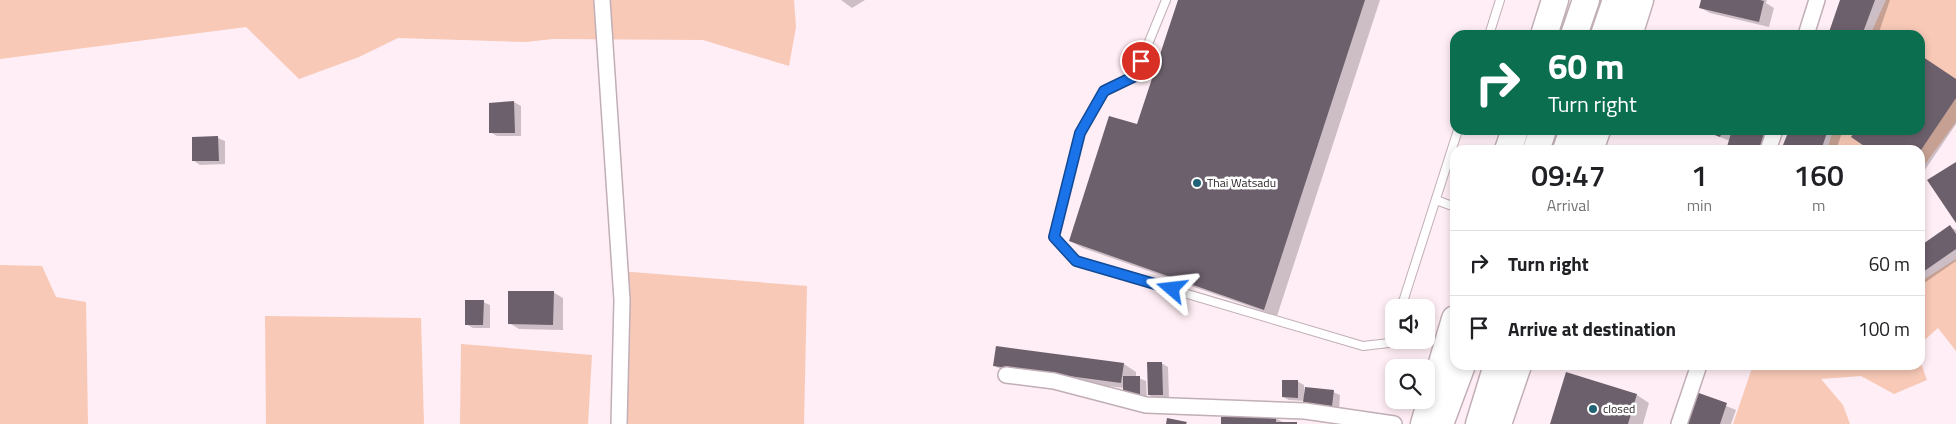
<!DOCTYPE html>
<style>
body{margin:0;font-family:"Titillium Web",sans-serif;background:#f6f6f6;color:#202124;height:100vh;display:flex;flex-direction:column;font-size:19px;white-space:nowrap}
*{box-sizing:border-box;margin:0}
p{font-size:16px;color:#757577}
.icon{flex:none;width:28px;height:28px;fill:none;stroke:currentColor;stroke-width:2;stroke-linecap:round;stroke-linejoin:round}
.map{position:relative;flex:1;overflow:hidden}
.side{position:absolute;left:1450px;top:145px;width:475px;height:225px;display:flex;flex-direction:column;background:#fff;border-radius:15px;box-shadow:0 2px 8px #0003}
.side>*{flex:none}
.hud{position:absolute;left:1450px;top:30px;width:475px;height:105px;border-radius:15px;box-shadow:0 2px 8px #0003;background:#0b6e4f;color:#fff;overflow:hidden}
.buttons{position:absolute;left:1385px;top:299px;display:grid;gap:10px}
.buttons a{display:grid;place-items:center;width:50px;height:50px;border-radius:10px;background:#fff;box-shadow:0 2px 8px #0003;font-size:25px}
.pin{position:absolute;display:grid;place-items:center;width:42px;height:42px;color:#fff;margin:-21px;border:2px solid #fff;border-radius:50%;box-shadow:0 1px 5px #0007}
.me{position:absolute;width:55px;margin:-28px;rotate:287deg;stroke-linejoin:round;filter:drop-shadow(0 0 4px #0008)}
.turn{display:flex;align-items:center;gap:18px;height:105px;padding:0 15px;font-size:22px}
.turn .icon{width:65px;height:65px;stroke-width:2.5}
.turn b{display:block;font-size:35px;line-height:42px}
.eta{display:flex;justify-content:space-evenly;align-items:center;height:85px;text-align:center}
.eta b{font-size:30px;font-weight:600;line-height:35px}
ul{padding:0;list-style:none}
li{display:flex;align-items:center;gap:15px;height:65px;padding:0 15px;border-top:1px solid #e0e0e0}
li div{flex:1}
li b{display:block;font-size:19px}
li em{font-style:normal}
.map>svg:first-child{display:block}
</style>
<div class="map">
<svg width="1956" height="424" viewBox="0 0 1956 424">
<rect width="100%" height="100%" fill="#ffeef5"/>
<path fill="#f8c9b7" d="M0 0H794L796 27 789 66 703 40 553 39 526 42 398 38 359 57 299 79 246 27 0 59Z
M1886 0H1956V122L1920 171V150H1827L1833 130H1920V35H1870Z
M1956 259V351L1938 328 1920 344V282Z
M0 265 42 266 56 297 86 302 88 424H0Z
M619 271 807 286 804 424H618Z
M265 316 421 318 424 424H266Z
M461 344 592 355 588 424H460Z
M1920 360 1927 380 1894 394 1861 376 1821 379 1843 405 1850 424H1733L1753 365H1920Z"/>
<path fill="#0003" d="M841 0H865L852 8Z
M1179 0H1380L1277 316 1083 248 1070 241 1138 126Z
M1702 0H1767L1766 3 1774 8 1769 27 1710 13 1701 8Z
M1842 0H1890L1878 35H1829Z
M1920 56 1956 80V124L1920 177V150H1872L1858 130H1920Z
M514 102 521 106V136H497L490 132V104Z
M1702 130H1780L1774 150H1727L1730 141Z
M1790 130H1843L1836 150H1783Z
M193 138H218L225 141V164L200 165 194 161Z
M1950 227 1956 230V261L1920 286V247Z
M553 292 563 298V330L519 329 509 323Z
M483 302 490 305V328H473L466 324Z
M1161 363 1168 367 1169 398 1156 399 1149 395Z
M1124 364 1136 372V377L1146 381 1147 400 1124 388 1007 373 995 366Z
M1567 374 1637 395 1649 403 1643 424H1551Z
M1297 381 1304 385V394L1333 392 1340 395 1339 409 1311 406 1305 401 1289 400 1283 397Z
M1697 394 1736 410 1731 424H1686Z
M1275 418 1285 423 1298 424H1223Z"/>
<path fill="#6c606c" d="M1178 0H1365L1264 310 1069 241 1109 116 1137 124Z
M1701 0H1760L1764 1 1759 22 1699 8Z
M1840 0H1875L1862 35H1828Z
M1920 55 1956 79V98L1921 150H1870L1851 137 1856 130H1920Z
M514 101 515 133H489V103Z
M1702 130H1731L1729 135 1722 132 1720 137Z
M1732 130H1765L1759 150H1726Z
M1789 130H1828L1821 150H1781Z
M218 136 219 161H192V137Z
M1956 162V223L1927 180Z
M1950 225 1956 234V249L1920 274V246Z
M508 291H554L553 325 508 324Z
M465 300H484L483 325H465Z
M996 346 1124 363 1121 383 993 366Z
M1147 362H1162L1163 395H1148Z
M1566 372 1637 394 1628 424H1550Z
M1123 376H1140V397H1123Z
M1282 380H1298V398L1282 397Z
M1305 387 1334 390 1332 406 1303 403Z
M1696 392 1727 403 1720 424H1684Z
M1276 416V422H1297V424H1221V417Z
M1167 418 1187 422 1186 424H1166Z"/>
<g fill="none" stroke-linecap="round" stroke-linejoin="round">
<g stroke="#c1aeb6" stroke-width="10">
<path id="service" d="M1166 0 1135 76 1105 91 1080 133 1054 237 1076 261 1363 346 1389 343 1394 329
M1489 35 1500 0
M1436 200 1455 207
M1401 308 1458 130"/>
</g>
<g stroke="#c1aeb6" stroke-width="18">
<path id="minor" d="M602 0 622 300 619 424
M1806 35 1817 0
M1768 150 1775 130
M1006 375 1054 381 1146 405 1305 411 1394 424
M1679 424 1699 365"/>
</g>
<g stroke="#c1aeb6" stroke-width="29">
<path id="trunk" d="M1544 35 1555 0
M1574 35 1586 0
M1604 35 1616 0
M1629 35 1640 0
M1508 150 1515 130
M1536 150 1543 130
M1566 150 1573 130
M1590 150 1597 130
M1424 424 1455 319
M1440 424 1462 365
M1479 424 1497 365
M1498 424 1518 365"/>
</g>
<use href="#service" stroke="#fff" stroke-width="8"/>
<use href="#minor" stroke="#fff" stroke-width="15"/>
<use href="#trunk" stroke="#fff" stroke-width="26"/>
</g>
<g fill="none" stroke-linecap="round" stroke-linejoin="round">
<g stroke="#114b97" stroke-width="12">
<path id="route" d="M1141 61 1135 76 1104 91 1080 133 1054 237 1076 261 1172 289"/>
</g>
<use href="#route" stroke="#1a73e8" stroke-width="9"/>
</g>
<g fill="#216376" stroke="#fff" stroke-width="2">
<circle cx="1197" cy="183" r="5"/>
<circle cx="1593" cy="409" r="5"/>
</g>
<g text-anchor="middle" stroke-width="5" stroke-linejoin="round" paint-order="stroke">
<g font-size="12" fill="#2c2528" stroke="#fff" text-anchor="start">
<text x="1207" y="187">Thai Watsadu</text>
<text x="1603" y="413">closed</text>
</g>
</g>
</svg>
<div class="buttons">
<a><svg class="icon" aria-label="sound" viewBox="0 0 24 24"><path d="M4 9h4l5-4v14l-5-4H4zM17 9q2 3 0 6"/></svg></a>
<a><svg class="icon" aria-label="search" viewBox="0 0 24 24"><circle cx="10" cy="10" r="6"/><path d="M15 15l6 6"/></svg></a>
</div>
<div class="pin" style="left:1141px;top:61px;background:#d93025"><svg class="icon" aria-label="arrive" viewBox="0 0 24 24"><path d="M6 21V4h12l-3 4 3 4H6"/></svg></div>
<svg class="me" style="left:1172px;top:289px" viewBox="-20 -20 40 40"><path d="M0-17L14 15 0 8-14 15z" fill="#1a73e8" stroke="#fff" stroke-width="4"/></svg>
<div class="hud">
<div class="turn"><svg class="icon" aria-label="right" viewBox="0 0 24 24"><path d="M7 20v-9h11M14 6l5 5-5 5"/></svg><div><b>60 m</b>Turn right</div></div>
</div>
<section class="side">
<div class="eta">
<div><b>09:47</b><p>Arrival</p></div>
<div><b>1</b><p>min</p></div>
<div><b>160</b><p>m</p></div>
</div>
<ul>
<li><svg class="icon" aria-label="right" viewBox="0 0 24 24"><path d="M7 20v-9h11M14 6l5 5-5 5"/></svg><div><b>Turn right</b></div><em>60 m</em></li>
<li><svg class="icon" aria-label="arrive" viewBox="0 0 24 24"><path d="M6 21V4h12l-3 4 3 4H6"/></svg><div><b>Arrive at destination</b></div><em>100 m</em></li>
</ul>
</section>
</div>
